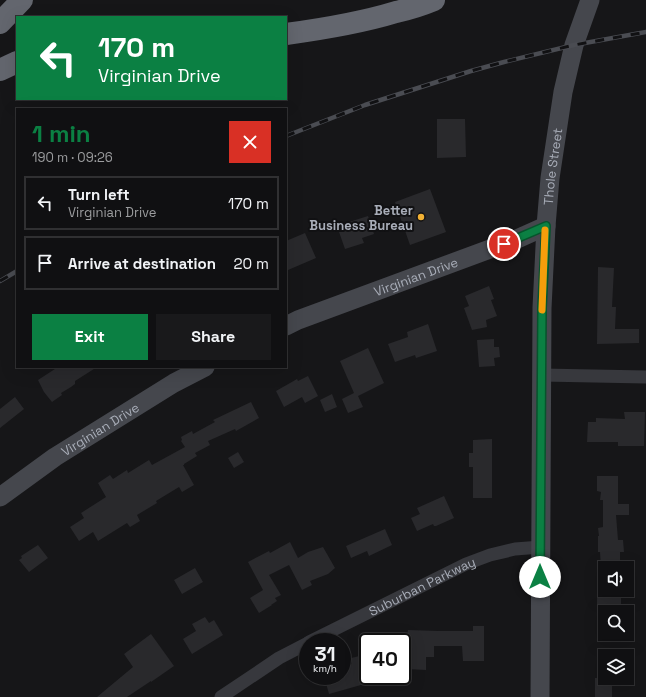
<!DOCTYPE html>
<meta charset="utf-8">
<style>
body{margin:0;font-family:"Space Grotesk",sans-serif;background:#19191b;color:#f1f3f6;height:100vh;display:flex;flex-direction:column;font-size:15px;white-space:nowrap}
*{box-sizing:border-box;margin:0}
p{font-size:13px;color:#9c9d9f}
.icon{flex:none;width:22px;height:22px;fill:none;stroke:currentColor;stroke-width:2;stroke-linecap:round;stroke-linejoin:round}
.map{position:relative;flex:1;overflow:hidden}
.panel{position:absolute;left:16px;top:108px;width:271px;height:260px;display:flex;flex-direction:column;background:#101012;border-radius:0px;box-shadow:0 4px 16px #0002,0 0 0 1px #303032}
.panel>*{flex:none}
.hud{position:absolute;left:16px;top:16px;width:271px;height:84px;border-radius:0px;box-shadow:0 4px 16px #0002,0 0 0 1px #303032;background:#0b8043;color:#fff;overflow:hidden}
.fabs{position:absolute;left:598px;top:561px;display:grid;gap:8px}
.fabs a{display:grid;place-items:center;width:36px;height:36px;border-radius:0px;background:#101012;box-shadow:0 4px 16px #0002,0 0 0 1px #303032;font-size:20px}
.speed{position:absolute;left:299px;top:633px;display:flex;gap:8px;font-size:20px;font-weight:700;text-align:center}
.speed>*{display:grid;place-content:center;width:52px;height:52px;border-radius:50%;background:#101012;box-shadow:0 4px 16px #0002,0 0 0 1px #303032;line-height:1}
.speed small{font-size:10px;font-weight:400}
.speed .limit{border:2px solid #111;border-radius:6px;background:#fff;color:#111}
.pin{position:absolute;display:grid;place-items:center;width:34px;height:34px;color:#fff;margin:-17px;border:2px solid #fff;border-radius:50%;box-shadow:0 1px 4px #0007}
.me{position:absolute;width:44px;margin:-22px;rotate:0deg;stroke-linejoin:round;filter:drop-shadow(0 0 3px #0008)}
.turn{display:flex;align-items:center;gap:14px;height:84px;padding:0 16px;font-size:18px}
.turn .icon{width:52px;height:52px;stroke-width:2.5}
.turn b{display:block;font-size:28px;line-height:34px}
.round{display:grid;place-items:center;flex:none;width:42px;height:42px;border-radius:0px;background:#19191b}
.overview{display:flex;align-items:center;justify-content:space-between;height:68px;padding:0 16px}
h1{font-size:24px;font-weight:700;line-height:30px;color:#0b8043}
.action{display:flex;gap:8px;margin-top:auto;padding:8px 16px}
.action a{flex:1;height:46px;border-radius:0px;background:#0b8043;color:#fff;font-size:16px;font-weight:700;line-height:46px;text-align:center}
.action a+a{background:#19191b;color:#f1f3f6}
ul{padding:0;list-style:none}
li{display:flex;align-items:center;gap:12px;height:54px;margin:0 8px 6px;padding:0 8px;border:2px solid #303032;border-radius:0px}
li div{flex:1}
li b{display:block;font-size:15px}
li em{font-style:normal}
.map>svg:first-child{display:block}
</style>
<div class="map">
<svg width="646" height="697" viewBox="0 0 646 697">
<rect width="100%" height="100%" fill="#161618"/>
<path fill="#29292c" d="M437 119H465L466 157 437 158Z
M430 189 446 232 410 245 395 202Z
M368 216 374 234 362 238 364 243 345 249 339 232 351 228 349 222Z
M305 233 316 258 288 270V269L286 270V241Z
M598 267 614 268 612 307H616L615 329H639V343L597 344Z
M489 286 494 299 491 300 497 316 486 320 487 327 472 330 464 308 469 306 465 296Z
M428 324 437 351 416 358 415 355 395 362 388 344 408 337 407 332Z
M494 339V347H499L500 357 494 358 495 366 479 367 477 340Z
M368 348 384 383 358 396 363 407 348 413 342 399 354 393 340 361Z
M58 367H97L75 381V384L71 387 61 393 62 395 52 402 44 392 38 380Z
M308 376 318 396 305 403 302 397 284 407 276 391 297 379 298 381Z
M332 394 337 407 325 412 320 400Z
M15 397 24 409 0 428V409Z
M251 402 259 418 236 431 235 429 208 441 210 445 195 453 197 456 184 464V465H183L194 485 182 492 179 487 156 501 157 503 137 515 140 521 130 527 127 523 98 541 93 532 79 541 70 527 84 518 81 513 106 497 98 483 110 475 113 479 127 470 128 473 149 460 152 465 185 447 181 441 182 440 181 437 192 431 193 434 215 422 213 420Z
M624 412H645L644 446H618V442H587L588 422H596V418L625 419Z
M492 439V498H473V467H469V453H473V440Z
M238 452 244 462 234 468 228 458Z
M597 476H618V504H629V515H616L618 540H623L624 552H620V568H601L600 552H598V536H599L598 528 603 527V500H600L601 492 597 491Z
M444 496 454 518 436 526H434L433 524 417 531 411 518 420 514 417 508Z
M385 529 392 545 369 556 367 551 351 558 346 546Z
M290 542 298 558 308 552 323 547 335 568 328 574 310 581 312 585 302 590 289 565 269 575 281 595 275 598 277 601 271 605H272L259 613 250 598 263 590 248 562 269 551 270 553Z
M38 545 48 558 29 572 19 560 22 558 21 556Z
M195 568 203 582 182 594 174 580Z
M597 590H621V612H601V611H599L600 604H597Z
M205 617 209 623 214 620 223 635 192 654 183 639 196 631 192 624Z
M473 626H484V661H463L462 646H434V657H426V670L406 669V657H402V636H407L408 630 438 631H473Z
M151 634 174 666 151 682V681L127 697H97L133 667 124 654Z
M368 654V683L329 694 324 676H342V666L352 664 351 658Z
M595 678H612V697H595Z"/>
<g fill="none" stroke-linecap="round" stroke-linejoin="round">
<g stroke="#37383d" stroke-width="13">
<path d="M542 375 646 377"/>
<path id="s1" d="M309 642 466 564 490 555 515 549 541 547"/>
<path d="M221 697 279 658 308 643"/>
</g>
<g stroke="#45474d" stroke-width="19">
<path id="s2" d="M286 326 298 320 517 239 546 226"/>
<path id="s3" d="M0 497 55 457 174 383 205 367"/>
<path id="s4" d="M540 697 542 308 546 226 550 178 563 92 574 45 590 0"/>
</g>
<path stroke="#63666e" stroke-width="22" d="M0 23 22 0
M286 34C323 29 360 23 396 12 409 9 422 5 434 0
M0 70 17 62"/>
<g stroke="#4a4c52" stroke-width="4.5">
<path id="rail" d="M286 136 365 105 471 71 504 62 574 45 646 32
M0 281 17 271"/>
</g>
<use href="#rail" stroke="#111113" stroke-width="3" stroke-dasharray="9" stroke-linecap="butt"/>
</g>
<g fill="none" stroke-linecap="round" stroke-linejoin="round">
<g stroke="#07532c" stroke-width="10">
<path id="route" d="M504 244 546 226 542 308 540 577"/>
</g>
<use href="#route" stroke="#0b8043" stroke-width="7"/>
<path stroke="#f59e0b" stroke-width="7" d="M542 310 545 230"/>
</g>
<circle fill="#f2b134" stroke="#111113" stroke-width="1.5" cx="421" cy="217" r="4"/>
<g text-anchor="middle" stroke-width="4" stroke-linejoin="round" paint-order="stroke">
<g font-size="13" fill="#a8adb8" stroke="#111113">
<text dy="5" stroke="none"><textPath href="#s4" startOffset="531">Thole Street</textPath></text>
<text dy="5" stroke="none"><textPath href="#s2" startOffset="139">Virginian Drive</textPath></text>
<text dy="5" stroke="none"><textPath href="#s3" startOffset="121">Virginian Drive</textPath></text>
<text dy="5" stroke="none"><textPath href="#s1" startOffset="126">Suburban Parkway</textPath></text>
</g>
<g font-size="13" font-weight="bold" fill="#a8adb8" stroke="#111113" text-anchor="end">
<text x="413" y="215">Better<tspan x="413" dy="15">Business Bureau</tspan></text>
</g>
</g>
</svg>
<div class="fabs">
<a><svg class="icon" aria-label="sound" viewBox="0 0 24 24"><path d="M4 9h4l5-4v14l-5-4H4zM17 9q2 3 0 6"/></svg></a>
<a><svg class="icon" aria-label="search" viewBox="0 0 24 24"><circle cx="10" cy="10" r="6"/><path d="M15 15l6 6"/></svg></a>
<a><svg class="icon" aria-label="layers" viewBox="0 0 24 24"><path d="M12 4l9 5-9 5-9-5zM3 14l9 5 9-5"/></svg></a>
</div>
<div class="speed"><div>31<small>km/h</small></div><div class="limit">40</div></div>
<div class="pin" style="left:504px;top:244px;background:#d93025"><svg class="icon" aria-label="arrive" viewBox="0 0 24 24"><path d="M6 21V4h12l-3 4 3 4H6"/></svg></div>
<svg class="me" style="left:540px;top:577px" viewBox="-20 -20 40 40"><circle r="19" fill="#fff"/><path d="M0-13L10 11 0 6-10 11z" fill="#0b8043"/></svg>
<div class="hud">
<div class="turn"><svg class="icon" aria-label="left" viewBox="0 0 24 24"><path d="M17 20v-9H6M10 6l-5 5 5 5"/></svg><div><b>170 m</b>Virginian Drive</div></div>
</div>
<section class="panel">
<div class="overview"><div><h1>1 min</h1><p>190 m · 09:26</p></div><a class="round" style="background:#d93025;color:#fff"><svg class="icon" aria-label="close" viewBox="0 0 24 24"><path d="M6 6l12 12M18 6L6 18"/></svg></a></div>
<ul>
<li><svg class="icon" aria-label="left" viewBox="0 0 24 24"><path d="M17 20v-9H6M10 6l-5 5 5 5"/></svg><div><b>Turn left</b><p>Virginian Drive</p></div><em>170 m</em></li>
<li><svg class="icon" aria-label="arrive" viewBox="0 0 24 24"><path d="M6 21V4h12l-3 4 3 4H6"/></svg><div><b>Arrive at destination</b></div><em>20 m</em></li>
</ul>
<div class="action"><a>Exit</a><a>Share</a></div>
</section>
</div>
